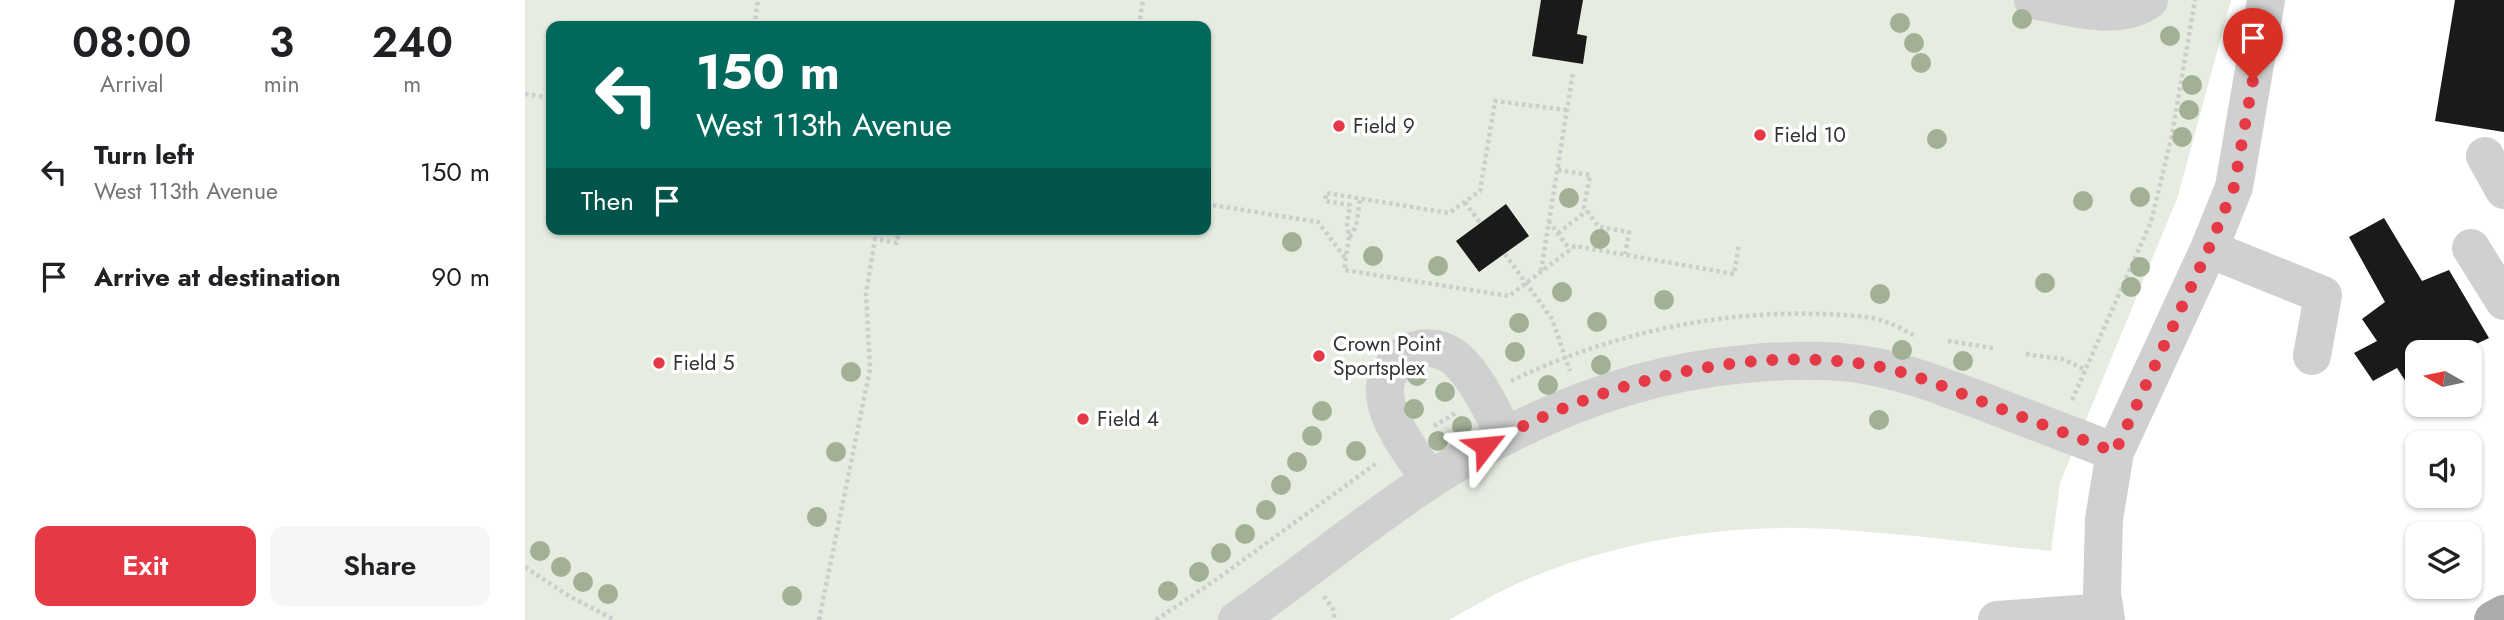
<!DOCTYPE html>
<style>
body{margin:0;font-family:Jost,sans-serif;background:#f6f6f6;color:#202124;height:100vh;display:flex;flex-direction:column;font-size:26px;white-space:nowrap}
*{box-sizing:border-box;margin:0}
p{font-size:23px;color:#757577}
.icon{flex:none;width:38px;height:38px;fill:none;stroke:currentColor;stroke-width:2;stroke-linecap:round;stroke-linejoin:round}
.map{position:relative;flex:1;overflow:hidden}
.drawer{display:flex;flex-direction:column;background:#fff;width:525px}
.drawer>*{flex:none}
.banner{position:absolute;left:21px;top:21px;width:665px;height:214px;border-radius:14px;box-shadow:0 2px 5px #0004;background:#00695c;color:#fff;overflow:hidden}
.needle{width:46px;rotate:279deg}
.tools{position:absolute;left:1880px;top:340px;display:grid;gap:14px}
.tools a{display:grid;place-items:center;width:77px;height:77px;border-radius:14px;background:#fff;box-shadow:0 2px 5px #0004;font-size:35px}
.pin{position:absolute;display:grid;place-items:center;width:60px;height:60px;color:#fff;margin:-72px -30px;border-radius:50% 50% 50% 0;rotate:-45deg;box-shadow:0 0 7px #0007}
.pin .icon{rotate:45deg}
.me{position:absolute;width:77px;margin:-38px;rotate:61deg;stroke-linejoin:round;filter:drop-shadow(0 0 5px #0008)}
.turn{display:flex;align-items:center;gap:24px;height:147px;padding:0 35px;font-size:32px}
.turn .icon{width:91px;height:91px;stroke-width:2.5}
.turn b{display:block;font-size:49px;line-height:60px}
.then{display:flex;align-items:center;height:66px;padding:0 35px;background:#0003;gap:14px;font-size:26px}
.eta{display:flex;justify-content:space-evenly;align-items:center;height:119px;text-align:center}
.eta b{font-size:42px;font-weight:600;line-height:49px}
.primary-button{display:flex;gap:14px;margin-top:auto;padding:14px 35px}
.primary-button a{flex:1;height:80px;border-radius:14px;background:#e63946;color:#fff;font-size:28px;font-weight:600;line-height:80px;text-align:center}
.primary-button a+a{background:#f6f6f6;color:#202124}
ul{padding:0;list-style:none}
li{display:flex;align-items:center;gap:21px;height:105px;padding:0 35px}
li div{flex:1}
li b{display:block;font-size:26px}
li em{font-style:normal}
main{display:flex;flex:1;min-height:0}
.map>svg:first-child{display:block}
</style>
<main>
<section class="drawer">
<div class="eta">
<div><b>08:00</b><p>Arrival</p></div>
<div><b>3</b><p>min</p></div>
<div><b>240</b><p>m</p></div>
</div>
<ul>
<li><svg class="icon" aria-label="left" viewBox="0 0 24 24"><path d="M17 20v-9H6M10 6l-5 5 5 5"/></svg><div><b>Turn left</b><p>West 113th Avenue</p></div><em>150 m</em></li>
<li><svg class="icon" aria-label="arrive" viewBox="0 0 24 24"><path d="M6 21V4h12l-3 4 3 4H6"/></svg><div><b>Arrive at destination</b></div><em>90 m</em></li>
</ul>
<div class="primary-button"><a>Exit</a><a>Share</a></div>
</section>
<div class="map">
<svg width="1979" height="620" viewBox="0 0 1979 620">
<rect width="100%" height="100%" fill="#fff"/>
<path fill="#e6ecdf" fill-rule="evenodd" d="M0 0H1706L1653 196 1535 483 1526 551C1443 543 1359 530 1276 528 1181 526 1071 546 985 587 964 597 944 609 924 620H0ZM26 26H681V229H26Z"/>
<path fill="#1a1a1a" d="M1016 0H1058L1052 34 1062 36 1058 64 1007 56Z
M1930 0H1979V132L1910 121Z
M981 204 1004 236 954 272 931 241Z
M1859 218 1897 281 1924 270 1964 338 1934 352H1892V380L1883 385 1872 368 1848 381 1829 353 1852 341 1837 319 1860 302 1824 237Z"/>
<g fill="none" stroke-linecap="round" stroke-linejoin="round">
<path stroke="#cdcdcd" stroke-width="4.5" stroke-dasharray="3.5 3.5" stroke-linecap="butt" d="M229 26 233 0
M614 26 618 0
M0 94 26 98
M1042 110 970 101 955 191 924 213 801 193 800 201 825 205 822 225 824 237 819 270 984 296 1050 246 1209 274 1214 245
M1033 170 1065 175 1059 207 1074 227 1104 232 1100 254
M940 202 955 223
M681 204 793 222 821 259
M1024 221 1045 250
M1033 233 1062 211
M825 237 831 226 835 199
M980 254 1027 319 1045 371
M1016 271 1048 72
M1423 341 1468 348
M1501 354 1537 359 1561 370
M986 381C1081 335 1191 310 1297 314 1318 315 1342 315 1361 322 1371 325 1381 331 1390 336
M1547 400 1626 222 1647 135 1670 0
M909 426 931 413
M0 567 44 596 90 620
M799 596 809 611V620
M294 620 345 369 341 293 350 239 372 243 374 229
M631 620 692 579 853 462"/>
<path stroke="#d0d0d0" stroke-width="38" d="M1508 0C1543 6 1592 23 1624 0
M1960 156 1979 190
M1946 248 1979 301
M1684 249 1798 295 1787 356
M905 480C887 452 844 403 866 370 872 361 879 353 890 350 904 346 919 349 930 358 951 375 967 412 980 435
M712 620C777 575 839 523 905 480 1000 418 1106 374 1219 364 1261 360 1305 358 1346 366 1388 374 1427 390 1467 405 1508 421 1549 436 1590 452
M1472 620 1580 612
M1581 620 1577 593 1579 519 1590 452 1684 249 1709 187 1741 0"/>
<path stroke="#ababab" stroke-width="38" d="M1968 620 1979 614"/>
</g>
<g fill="#a2b095">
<circle cx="1497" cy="19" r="10"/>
<circle cx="1375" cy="23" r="10"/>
<circle cx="1645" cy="36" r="10"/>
<circle cx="1389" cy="43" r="10"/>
<circle cx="1396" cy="63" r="10"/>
<circle cx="1667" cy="85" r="10"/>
<circle cx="1664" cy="110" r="10"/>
<circle cx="1657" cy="137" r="10"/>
<circle cx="1412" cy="139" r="10"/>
<circle cx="1615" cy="197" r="10"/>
<circle cx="1044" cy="198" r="10"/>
<circle cx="1558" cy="201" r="10"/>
<circle cx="1075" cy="239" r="10"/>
<circle cx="767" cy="242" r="10"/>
<circle cx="848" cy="256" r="10"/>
<circle cx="913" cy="266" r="10"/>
<circle cx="1615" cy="267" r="10"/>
<circle cx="1520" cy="283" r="10"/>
<circle cx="1606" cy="287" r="10"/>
<circle cx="1037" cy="292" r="10"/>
<circle cx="1355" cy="294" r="10"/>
<circle cx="1139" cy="300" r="10"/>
<circle cx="1072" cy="322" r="10"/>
<circle cx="994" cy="323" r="10"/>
<circle cx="1377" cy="350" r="10"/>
<circle cx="990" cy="352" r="10"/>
<circle cx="1438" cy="361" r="10"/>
<circle cx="1076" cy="365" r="10"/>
<circle cx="326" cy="372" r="10"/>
<circle cx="892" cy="376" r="10"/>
<circle cx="1023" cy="385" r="10"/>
<circle cx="920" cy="392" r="10"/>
<circle cx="889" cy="409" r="10"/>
<circle cx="797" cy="411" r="10"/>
<circle cx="1354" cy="420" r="10"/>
<circle cx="937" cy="426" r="10"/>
<circle cx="787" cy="436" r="10"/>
<circle cx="913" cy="441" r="10"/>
<circle cx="831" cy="451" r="10"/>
<circle cx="311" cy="452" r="10"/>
<circle cx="772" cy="462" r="10"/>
<circle cx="756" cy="485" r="10"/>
<circle cx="741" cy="510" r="10"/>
<circle cx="292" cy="517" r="10"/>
<circle cx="720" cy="534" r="10"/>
<circle cx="15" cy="551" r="10"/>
<circle cx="696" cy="553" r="10"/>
<circle cx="36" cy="567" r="10"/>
<circle cx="674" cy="572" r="10"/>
<circle cx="58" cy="582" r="10"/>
<circle cx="643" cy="591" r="10"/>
<circle cx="83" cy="594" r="10"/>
<circle cx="267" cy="596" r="10"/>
</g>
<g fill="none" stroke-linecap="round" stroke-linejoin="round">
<path stroke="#e63946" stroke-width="12" stroke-dasharray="0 21.6" d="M960 446C1069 384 1219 344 1345 365 1387 372 1426 390 1466 405 1507 421 1549 436 1590 452L1684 248 1709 187 1728 80"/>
</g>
<g fill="#e63946" stroke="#fff" stroke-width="2.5">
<circle cx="814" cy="126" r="7"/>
<circle cx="1235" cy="135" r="7"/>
<circle cx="794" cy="356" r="7"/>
<circle cx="134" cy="363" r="7"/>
<circle cx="558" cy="419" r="7"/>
</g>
<g text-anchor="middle" stroke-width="7" stroke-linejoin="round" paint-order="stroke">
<g font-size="21" fill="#333" stroke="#fff" text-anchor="start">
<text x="828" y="133">Field 9</text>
<text x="1249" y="142">Field 10</text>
<text x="808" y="351">Crown Point<tspan x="808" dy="24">Sportsplex</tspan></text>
<text x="148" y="370">Field 5</text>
<text x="572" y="426">Field 4</text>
</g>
</g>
</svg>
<div class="tools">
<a><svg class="needle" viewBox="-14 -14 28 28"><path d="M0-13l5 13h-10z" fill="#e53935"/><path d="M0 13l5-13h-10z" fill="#757577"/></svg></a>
<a><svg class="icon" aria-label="sound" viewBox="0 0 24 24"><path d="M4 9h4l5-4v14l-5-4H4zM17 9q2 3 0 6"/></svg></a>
<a><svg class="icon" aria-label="layers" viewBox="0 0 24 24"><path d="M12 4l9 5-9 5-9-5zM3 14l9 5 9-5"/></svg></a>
</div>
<div class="pin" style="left:1728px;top:80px;background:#d93025"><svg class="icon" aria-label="arrive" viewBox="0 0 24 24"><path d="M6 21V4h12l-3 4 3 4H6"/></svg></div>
<svg class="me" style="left:960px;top:446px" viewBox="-20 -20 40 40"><path d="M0-17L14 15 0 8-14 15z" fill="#e63946" stroke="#fff" stroke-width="4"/></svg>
<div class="banner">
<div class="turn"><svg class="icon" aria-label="left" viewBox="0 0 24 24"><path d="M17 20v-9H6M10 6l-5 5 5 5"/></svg><div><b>150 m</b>West 113th Avenue</div></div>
<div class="then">Then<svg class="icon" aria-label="arrive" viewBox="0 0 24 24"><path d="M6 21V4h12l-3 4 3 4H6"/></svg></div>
</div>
</div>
</main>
